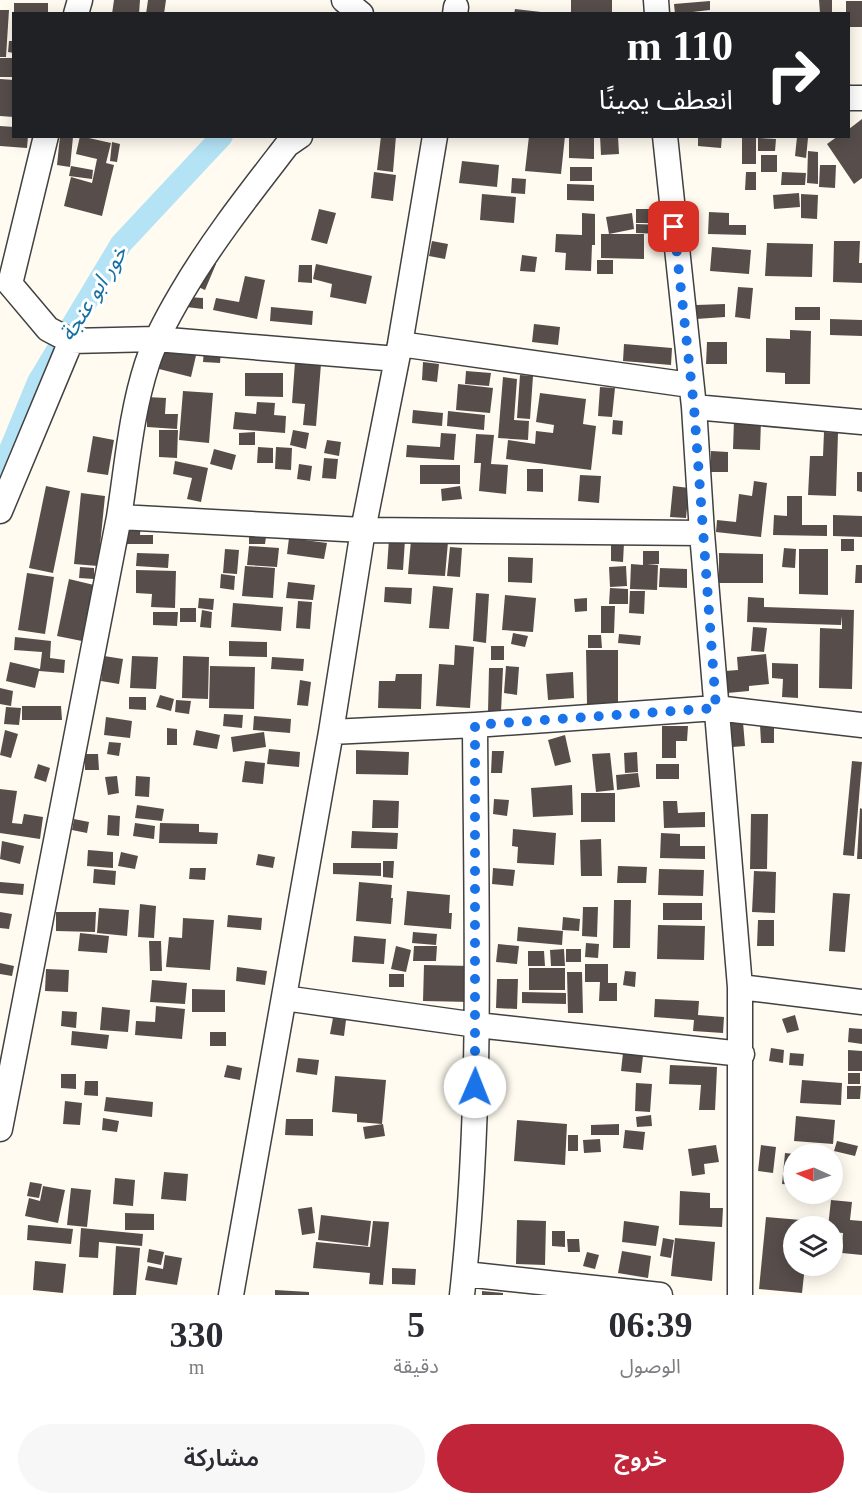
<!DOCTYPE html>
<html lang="ar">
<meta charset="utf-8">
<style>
body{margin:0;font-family:"Times New Roman","Noto Sans Arabic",serif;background:#f7f7f7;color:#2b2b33;direction:rtl;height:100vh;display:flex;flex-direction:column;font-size:22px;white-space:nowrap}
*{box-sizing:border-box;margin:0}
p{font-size:20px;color:#7c7c81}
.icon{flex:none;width:33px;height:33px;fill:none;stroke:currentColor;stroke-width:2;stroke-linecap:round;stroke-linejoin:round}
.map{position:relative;height:1295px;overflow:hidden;direction:ltr}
.details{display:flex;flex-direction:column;background:#fff;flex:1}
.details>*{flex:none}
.hud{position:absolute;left:12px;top:12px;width:838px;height:126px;border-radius:0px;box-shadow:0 3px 15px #0003;direction:rtl;background:#202124;color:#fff;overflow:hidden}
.needle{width:39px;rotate:273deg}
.buttons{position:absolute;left:783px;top:1144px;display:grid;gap:12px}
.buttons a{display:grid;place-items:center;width:60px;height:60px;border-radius:50%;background:#fff;box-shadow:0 3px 15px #0003;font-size:30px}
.pin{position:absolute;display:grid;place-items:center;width:51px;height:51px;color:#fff;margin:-26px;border-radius:12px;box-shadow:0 3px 9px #0006}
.me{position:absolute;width:66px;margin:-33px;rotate:1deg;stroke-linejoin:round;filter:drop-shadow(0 0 4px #0008)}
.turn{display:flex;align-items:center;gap:21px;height:126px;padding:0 18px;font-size:27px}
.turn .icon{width:78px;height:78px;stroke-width:2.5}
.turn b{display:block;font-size:42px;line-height:51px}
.eta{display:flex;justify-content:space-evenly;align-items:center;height:102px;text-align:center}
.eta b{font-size:36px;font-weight:600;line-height:42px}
.button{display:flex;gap:12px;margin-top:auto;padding:12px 18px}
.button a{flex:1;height:69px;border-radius:36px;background:#c02539;color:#fff;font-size:24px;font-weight:600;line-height:69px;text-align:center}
.button a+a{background:#f7f7f7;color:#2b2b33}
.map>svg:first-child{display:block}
</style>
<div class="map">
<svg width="862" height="1295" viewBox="0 0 862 1295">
<rect width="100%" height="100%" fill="#fffbf0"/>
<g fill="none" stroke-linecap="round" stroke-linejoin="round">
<path stroke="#b4e3f6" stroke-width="22" d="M0 474 38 382 121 244 222 136"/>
</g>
<path fill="#574e4b" d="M114 0H140L139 14H112Z
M148 0H166L164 14H146Z
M571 0H612V14H571Z
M819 0H832V13H820Z
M710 1V10L675 14 674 4Z
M846 1H862V27H849V14H846Z
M14 3H48V14H14Z
M515 9 541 12V14H514Z
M0 10H9L6 57H0Z
M9 41H14V53L8 52Z
M0 58H14V77H0Z
M0 79 14 80V117L0 116Z
M862 119V178L854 184 827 144 838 136H849V129Z
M0 126 14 127V136H28L27 148 0 146Z
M60 136 73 137 70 167 57 165Z
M80 136 111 143 106 163 114 165 102 216 64 206 71 177 92 183 97 159 76 154Z
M381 136H396L393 172 377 170Z
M529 136H565L561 174 525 171Z
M569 136H594V159L569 158Z
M600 136H618L619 154 601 155Z
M698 136H722L721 148 698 146Z
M742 136H756V164H742Z
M797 137 808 138 806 158 795 156Z
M758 138 776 139 775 151H758Z
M112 142 120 144 117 162 110 161Z
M808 151 818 152V184L807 183Z
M761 155H777V172H761Z
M462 161 499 165 497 187 459 183Z
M820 165H836L835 188 819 187Z
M71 166 93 170 92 179 69 176Z
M570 167H592V181H570Z
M374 172 396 175 393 201 371 198Z
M746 172H756V190H745Z
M782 172 806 173 805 185H781Z
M512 178 526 179 525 194 511 193Z
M567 184 594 185V201L567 200Z
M799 193 800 207 774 209 773 195Z
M482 194 516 197 514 223 480 220Z
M801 194 818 195 817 219 801 218Z
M319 209 336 213 327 244 311 240Z
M636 209H659V223H636Z
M709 212 729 213V225H746V235L708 234Z
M582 213 595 214V245H592L591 271 565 270 566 253 555 252 556 234 582 235Z
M632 213 634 229 609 234 606 217Z
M636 224 661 225V234L636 233Z
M601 234H644V259L601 258Z
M432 241 448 244 445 259 429 256Z
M834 241H860L859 263H862V283L833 282Z
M767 243 813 244 812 277 765 276Z
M712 247 751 250 749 274 710 271Z
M522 255 537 257 535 272 520 271Z
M203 258 216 264 205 290 192 284Z
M597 260H613V274H597Z
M316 264 372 276 366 304 330 297 332 284 313 279Z
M299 265H312V283L298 282Z
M245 276 265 280 257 319 213 310 216 298 239 302Z
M738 287 753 288 750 319 735 317Z
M187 297 203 298V309L186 307Z
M725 304V317L696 319V305Z
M271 307 313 311 312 325 270 321Z
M795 307H820V320H795Z
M830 319 862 320V336L830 335Z
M534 324 560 327 558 345 532 342Z
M790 330 811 331 810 384H785V373L766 372V338L790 339Z
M166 340 198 347 191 377 159 369Z
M707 342H727V364H706Z
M624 344 672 348 671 365 623 361Z
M204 349 221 351 220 363 203 362Z
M295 362 321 364 316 426 303 425 305 404 292 403Z
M423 362 439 364 437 382 422 380Z
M466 371 491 373 489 386 465 384Z
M245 373H283V397L245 396Z
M520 375 533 376 530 419 517 418Z
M503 377 517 379 514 420 529 421 528 440 498 438Z
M458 384 493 388 490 413 456 410Z
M600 387 615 388 612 417 598 416Z
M183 391 213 393 209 443 179 440Z
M540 393 586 399 583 424 596 426 591 470 506 459 508 440 535 444 536 431 553 433 554 425 536 422Z
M147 397 166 398 165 414H178L177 429 147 427Z
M257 402 275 403 274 415 286 416 285 433 233 429 235 412 256 414Z
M413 410 443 413 442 426 412 423Z
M448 411 485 415 484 430 447 426Z
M613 420 623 421 622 435 612 434Z
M734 420 761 421 760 450 733 449Z
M159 430H178L177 458 159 457Z
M293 430 309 433 306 449 290 445Z
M255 432V445H239V433Z
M824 432 838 433 836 496 808 495 810 456H823Z
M441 433 456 434 454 460 406 457 407 445 440 447Z
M476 434 494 435 491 464 508 465 506 494 479 491 481 463H474Z
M93 436 114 440 108 475 87 472Z
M327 440 341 442 339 456 324 453Z
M258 447 273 448V463H257Z
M276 447 292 448 291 470 275 469Z
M214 449 236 455 232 470 210 464Z
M711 451 728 452V472H711Z
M324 458 338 459 336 479 322 478Z
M175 461 208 468 201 502 187 499 192 478 173 474Z
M299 464 312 466 310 481 297 479Z
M420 465H460V484H420Z
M527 469H543V492L527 491Z
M857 472H862V492L857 491Z
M580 475 601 476 599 503 578 501Z
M754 481 767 483 761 537 716 532 717 520 736 522 739 494 752 496Z
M46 486 70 491 53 573 29 568Z
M460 486 462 499 442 501 441 489Z
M673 486 689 488 686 518 670 517Z
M81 493 105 496 98 566 74 564Z
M787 496H802V525H827V536L773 535 774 515 787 516Z
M833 515 862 516V537L833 536Z
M122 520 141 521 140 535H153V544H122Z
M249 536 266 537 265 544H249Z
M289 538 327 543 324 559 287 554Z
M389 538 405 540 403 570 387 569Z
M841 539H854V551H841Z
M411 540 448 542 445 576 408 574Z
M611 542 624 543 623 562 611 561Z
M249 546 279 548 277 567 247 565Z
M450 547 462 548 460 577 447 576Z
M784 548 796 549 795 568 782 567Z
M225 549 239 550 237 574 223 573Z
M799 549H828V595L799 594Z
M643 551H659V564H647L658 565 657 590 630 589 631 564 643 565Z
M137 553 169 554 168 568 136 566Z
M719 553 763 554V583H719Z
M508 557 533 558 532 583 508 582Z
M856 565H862V583H855Z
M245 566 275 568 273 598 242 596Z
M626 566 627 586 610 587 609 567Z
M80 567 94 568V579L79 578Z
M660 568 687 569V588L659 587Z
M136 570 176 571 175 608 151 607 152 594 136 593Z
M27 573 54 577 45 634 18 630Z
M221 574 235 576 234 590 220 588Z
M69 579 94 585 82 641 57 636Z
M288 582 315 585 313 600 286 598Z
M433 586 453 588 449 629 429 628Z
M385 587 412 588 411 604 384 602Z
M610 588 628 589V604H609Z
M630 591H645L644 614 629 613Z
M476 593 489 594 486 643 473 641Z
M505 595 536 598 533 632 502 630Z
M748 597 764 598V607L854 610 852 689 819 688 820 628 842 629V616L841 625 747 622Z
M199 598 214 599 213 610 198 608Z
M587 598V611L575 612 574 599Z
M298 601 312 602 310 629 296 628Z
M233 603 283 607 281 631 231 627Z
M601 606H615L614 633H601Z
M180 608H196V622H180Z
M202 610 212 612 211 628 200 627Z
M153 612H178L177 626 153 625Z
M753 627 767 628 764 652 751 651Z
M513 633 528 636 525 647 511 644Z
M619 634 641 636 640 645 618 643Z
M588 635H601L602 648H588Z
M15 637 51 641 50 658 65 660 64 673 39 671 35 688 6 681 10 662 40 669 42 652 14 650Z
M229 641 267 642V657L229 656Z
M455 645 474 647 470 708 436 706 439 664 454 665Z
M491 646H504V660H491Z
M586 650H618V704H587Z
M766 654 769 684 749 686V691L727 693 725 671 738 670 737 657Z
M104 656 123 659 119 684 101 681Z
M132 656 158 657 156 689 130 688Z
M183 656 209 657 208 699 182 698Z
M272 657 304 659 303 671 271 669Z
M772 663 798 664V698L782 697 783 679 772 678Z
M210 666 255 667 254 709 209 708Z
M506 666 519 667 517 695 504 693Z
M489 668H503L501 712H488Z
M573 672 574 698 548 700 546 674Z
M396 674H422L421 709 378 708 379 681H395Z
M300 680 311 682 308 706 297 705Z
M0 688 13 691 11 706 0 704Z
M160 695 174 699 171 711 156 707Z
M129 697H146V710L129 709Z
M176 700 191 701 189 714 175 712Z
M22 706H61L62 720H22Z
M6 707 21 708 19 725 4 724Z
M224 714 243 715 242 728 223 726Z
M254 716 291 719 290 733 253 730Z
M106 717 132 721 130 738 104 735Z
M731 722H743L745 746 732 747Z
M760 725H774V743H761Z
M662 726H688L687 741H676V758H662Z
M167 728 177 729V745H167Z
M5 730 18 734 11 758 0 755Z
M196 730 220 735 217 749 193 745Z
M264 732 266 747 233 752 231 737Z
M565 735 571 762 555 766 548 740Z
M109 742 121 743 119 756 107 754Z
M269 749 300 752 299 767 267 764Z
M356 750 409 752 408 775 356 774Z
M492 751H504L502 773H491Z
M637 752 638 772 625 773 624 753Z
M610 753 614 790 596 792 592 754Z
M85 754H98L99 770H85Z
M245 761 265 763 263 784 242 782Z
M852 761 862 762 854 856 843 855Z
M38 764 50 768 46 782 34 778Z
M656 764H679V779H656Z
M638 773 640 787 617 790 616 775Z
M117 776 119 793 108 795 105 777Z
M136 776 150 777 149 797 135 796Z
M572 785 573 815 533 817 531 788Z
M0 789 17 791 12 823 22 824 24 814 43 817 40 839 0 833Z
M581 793H615V822H581Z
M494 799 509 800 507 816 493 814Z
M373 800 399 801 398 828H372Z
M663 801H677L678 813 705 812V827L664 828Z
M137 805 164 809 162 821 135 818Z
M860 808 862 809V859H857Z
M751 814H768L767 869H750Z
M108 815 120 816 119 836 107 835Z
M74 819 89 822 87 833 72 830Z
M135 823 155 826 154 839 133 836Z
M160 823 199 824V832L218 833 217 844 159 843Z
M513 829 556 833 554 865 517 863 518 847 512 846Z
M352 831 398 833 397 849 351 848Z
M661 833 680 834V846H705V859L660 858Z
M601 839 602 876H581L580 840Z
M2 841 24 846 20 864 0 859Z
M88 850 113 852V868L87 866Z
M121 852 138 856 135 869 118 866Z
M258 854 275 857 273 868 256 865Z
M383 861H394L393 878 383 877Z
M333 863H381V876L333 874Z
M618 866 647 867 646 883H617Z
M190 868H206L205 880 189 879Z
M493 868 515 870 513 886 492 884Z
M94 869 116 871 115 885 93 883Z
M659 869 704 870 703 896 658 895Z
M754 871 776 872 775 913 752 912Z
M0 882 24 884 23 895 0 893Z
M359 882 392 885 391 898H393L391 924 356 921Z
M407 891 450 895 449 913H452L451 929 404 925Z
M833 893 850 894 845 952 829 951Z
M614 900H631L630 948H613Z
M663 903H702V920H663Z
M140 904 156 906 154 938 138 937Z
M583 907H598L597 937 582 936Z
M99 908 129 910 127 936 97 933Z
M0 912 12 914 9 929 0 928Z
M56 912H96L95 932 56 931Z
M228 915 262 918 261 930 227 927Z
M563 917 580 919 579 931 562 930Z
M183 918 214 920 210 970 166 967 169 937 182 938Z
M758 920H774V946H757Z
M658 925 705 926 704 960 657 959Z
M518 927 563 931 562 945 517 941Z
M413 932 437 934 436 945 412 943Z
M80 933 109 936 107 953 78 951Z
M354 936 386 939 384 964 352 962Z
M149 941H161L162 971H150Z
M586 943 599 944 598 958 585 957Z
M498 944 519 946 517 964 496 962Z
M396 946 411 950 406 972 391 969Z
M414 946H437L436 961H413Z
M564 949 565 966H551L550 950Z
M566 949H581V962H566Z
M528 951H544L545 966H528Z
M0 963 14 966 12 976 0 974Z
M585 964H608V983H617V1001H599L600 982H585Z
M424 965 471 966V1002L423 1001Z
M237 967 267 971 265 985 236 981Z
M529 968H565V990H529Z
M46 969 69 970 68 992 45 991Z
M625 971 636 972 635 987 623 985Z
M567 972H582L583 1013H568Z
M389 974H404V987H389Z
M497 979H518L517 1009 496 1008Z
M152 980 187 983 185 1004 150 1002Z
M192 989 225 990V1012H192Z
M522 992 566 993V1004L522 1003Z
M655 999 699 1001 698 1015 724 1017 723 1033 693 1031 694 1020 654 1017Z
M156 1006 185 1009 182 1039 135 1035 136 1021 155 1022Z
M102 1007 130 1010 128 1032 100 1030Z
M62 1011 77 1012 76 1028 61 1026Z
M795 1015 799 1030 787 1033 782 1019Z
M333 1018 346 1020 344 1036 330 1034Z
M849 1028 862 1029V1044L848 1042Z
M72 1031 109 1035 107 1049 71 1045Z
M210 1032H226V1046H210Z
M771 1048 784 1050 783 1063 769 1061Z
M848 1050 862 1051V1071H848Z
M623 1053 643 1056 641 1073 621 1071Z
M790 1053 804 1054 803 1066 789 1065Z
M298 1058 319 1060 317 1075 296 1072Z
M227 1065 242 1068 240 1080 224 1077Z
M670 1065 717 1067 715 1110H699L701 1085 669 1084Z
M848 1073H860V1084H848Z
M61 1074H76V1089L61 1088Z
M335 1076 386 1080 382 1124 357 1122V1114L332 1112Z
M802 1080 842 1083 841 1105 800 1103Z
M85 1081H98V1096L84 1095Z
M636 1083 652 1084 650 1112 635 1111Z
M847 1086H861L860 1099H847Z
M106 1097 153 1102 152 1117 104 1111Z
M65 1101 82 1103 80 1125 63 1124Z
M651 1115 652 1126 637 1127 636 1117Z
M796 1116 835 1120 833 1144 794 1141Z
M103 1118 119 1121 117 1132 102 1130Z
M286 1119H313V1136L285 1135Z
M517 1120 567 1124 565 1165 514 1161Z
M383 1124 385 1136 365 1139 363 1127Z
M619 1124V1135H591V1125Z
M625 1130 645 1132 643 1150 623 1148Z
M568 1135H578V1151H568Z
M600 1139 601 1152 584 1153 583 1140Z
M837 1141 858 1146 855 1156 834 1151Z
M716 1145 719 1162 704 1164 705 1174 692 1176 688 1149Z
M761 1145 776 1147 773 1173 758 1171Z
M785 1153 794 1154V1185L782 1184Z
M164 1172 188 1174 186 1201 161 1199Z
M115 1178 135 1180 133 1206 113 1204Z
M30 1182 42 1184 39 1198 27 1196Z
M43 1186 65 1190 58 1223 25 1216 29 1198 40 1201Z
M71 1188 91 1190 87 1227 67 1225Z
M680 1191 710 1193V1208H723L722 1227 679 1225Z
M831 1200 852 1202 850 1220 862 1221V1255L842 1253 843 1233 832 1232V1227H828Z
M312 1207 315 1233 302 1235 298 1209Z
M125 1213 154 1214V1230H125Z
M321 1215 371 1221 368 1246 318 1240Z
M766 1217 801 1220V1227H794V1266H805L802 1293 759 1289Z
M517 1220 546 1221 545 1265 516 1264Z
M373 1221 389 1222 383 1285 369 1284 370 1273 313 1268 316 1242 370 1247Z
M624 1221 659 1226 656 1246 622 1242Z
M28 1225 73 1229 71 1244 27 1240Z
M81 1228 143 1234 142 1246 99 1242 98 1258 79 1257Z
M552 1231H565V1247L552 1246Z
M663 1238 674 1240 671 1258 660 1256Z
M675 1238 715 1242 712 1281 671 1276Z
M567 1239H579L580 1252H568Z
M116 1246 140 1248 136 1295H113Z
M149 1249 164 1252 161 1265 147 1262Z
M622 1251 651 1256 648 1278 618 1273Z
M587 1252 599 1255 595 1269 583 1266Z
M165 1255 182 1258 177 1285 145 1280 148 1266 163 1269Z
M35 1261 66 1264 63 1293 33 1290Z
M392 1268 416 1269 415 1285 392 1284Z
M275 1290 309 1292V1295H275Z
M482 1291 503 1293V1295H482Z"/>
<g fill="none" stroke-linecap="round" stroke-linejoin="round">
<g stroke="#414141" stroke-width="27">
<path id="street" d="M344 0 361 14
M656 0 657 14
M76 14 80 0
M455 14 456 7
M849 98H862
M46 136 10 284 48 329 71 341 156 339 397 359
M665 136 694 407 702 533 740 987V1295
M400 344 690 385
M694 407 862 422
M0 511 71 341
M119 517 363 530 702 533
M331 732 475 725 716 708 862 725
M740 987 862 1002
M284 998 477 1025 742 1054
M0 1129 119 517C127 466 131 413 147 364 155 339 168 316 181 294 212 241 250 193 287 145L300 136
M465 1274 660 1295
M231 1295 331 732 363 530 400 344 435 136
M462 1295C483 1106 476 915 475 725"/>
</g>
<use href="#street" stroke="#fff" stroke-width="24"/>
</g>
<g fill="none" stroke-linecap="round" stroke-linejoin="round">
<path stroke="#1a73e8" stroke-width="10" stroke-dasharray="0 18" d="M475 1087V725L716 708 694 407 674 227"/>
</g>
<g text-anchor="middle" stroke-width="6" stroke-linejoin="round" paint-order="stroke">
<g font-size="22" font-style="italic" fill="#1670a1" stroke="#fff">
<text transform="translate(93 293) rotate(-58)" y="8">خور ابو عنجة</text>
</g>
</g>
</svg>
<div class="buttons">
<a><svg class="needle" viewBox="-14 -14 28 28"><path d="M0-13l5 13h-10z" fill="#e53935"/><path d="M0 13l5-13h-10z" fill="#7c7c81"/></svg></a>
<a><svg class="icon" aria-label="layers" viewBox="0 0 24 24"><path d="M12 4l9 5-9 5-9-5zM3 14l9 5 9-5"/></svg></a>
</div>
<div class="pin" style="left:674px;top:227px;background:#d93025"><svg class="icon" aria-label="arrive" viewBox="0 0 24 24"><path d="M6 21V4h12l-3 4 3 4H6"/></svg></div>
<svg class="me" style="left:475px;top:1087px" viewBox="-20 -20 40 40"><circle r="19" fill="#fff"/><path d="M0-13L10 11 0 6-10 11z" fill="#1a73e8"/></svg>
<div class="hud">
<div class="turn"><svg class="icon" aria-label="right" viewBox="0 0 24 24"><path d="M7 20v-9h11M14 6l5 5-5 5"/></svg><div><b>110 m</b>انعطف يمينًا</div></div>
</div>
</div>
<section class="details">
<div class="eta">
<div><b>06:39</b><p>الوصول</p></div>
<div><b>5</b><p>دقيقة</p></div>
<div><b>330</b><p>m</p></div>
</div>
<div class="button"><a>خروج</a><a>مشاركة</a></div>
</section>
